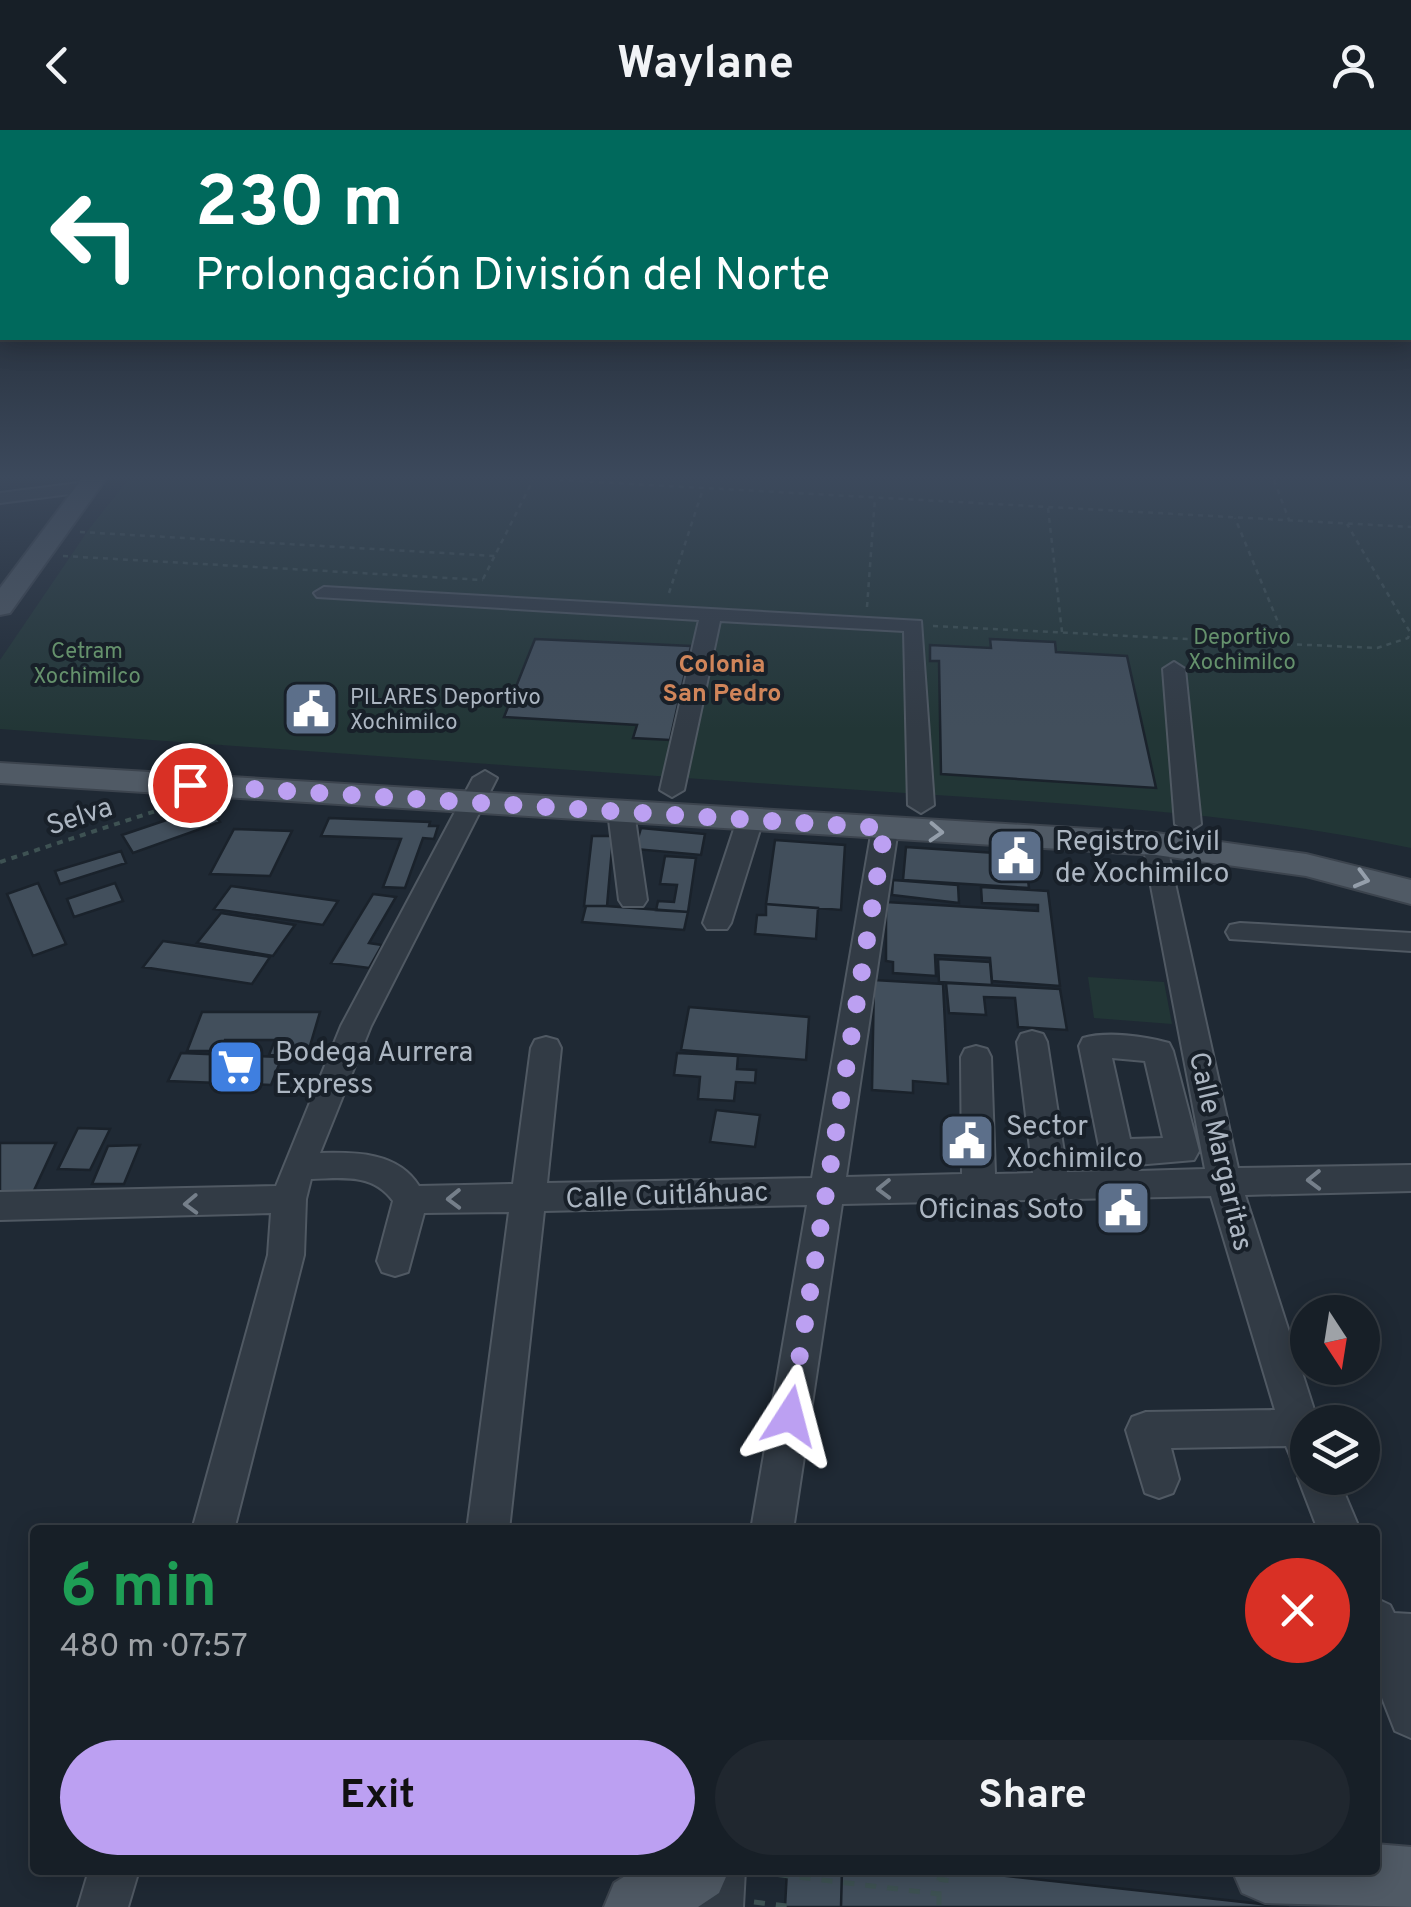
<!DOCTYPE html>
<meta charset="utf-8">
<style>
body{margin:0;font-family:Overpass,sans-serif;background:#20272f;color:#f1f3f6;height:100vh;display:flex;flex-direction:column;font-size:38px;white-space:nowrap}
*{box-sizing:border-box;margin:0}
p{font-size:32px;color:#9ea2a7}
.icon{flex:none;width:55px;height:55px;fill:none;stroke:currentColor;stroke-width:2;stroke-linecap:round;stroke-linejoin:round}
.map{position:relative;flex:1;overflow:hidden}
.side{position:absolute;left:30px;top:1395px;width:1350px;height:350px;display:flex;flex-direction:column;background:#171f27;border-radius:10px;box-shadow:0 5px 25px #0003,0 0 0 2px #363d44}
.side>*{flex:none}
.hud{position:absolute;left:0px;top:0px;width:1412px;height:210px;box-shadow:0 5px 25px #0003,0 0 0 2px #363d44;background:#00695c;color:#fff;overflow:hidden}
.needle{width:65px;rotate:168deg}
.buttons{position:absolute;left:1290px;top:1165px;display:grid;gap:20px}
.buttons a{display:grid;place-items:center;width:90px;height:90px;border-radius:50%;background:#171f27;box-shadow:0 5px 25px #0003,0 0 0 2px #363d44;font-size:50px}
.pin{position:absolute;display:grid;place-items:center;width:85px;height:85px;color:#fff;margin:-42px;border:5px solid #fff;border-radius:50%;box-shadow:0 2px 10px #0007}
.me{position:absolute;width:110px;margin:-55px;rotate:9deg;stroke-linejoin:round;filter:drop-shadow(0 0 8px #0008)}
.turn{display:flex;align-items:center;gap:35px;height:210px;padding:0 30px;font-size:45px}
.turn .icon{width:130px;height:130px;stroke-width:2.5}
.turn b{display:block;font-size:70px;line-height:85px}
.round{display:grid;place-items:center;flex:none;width:105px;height:105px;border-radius:52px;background:#20272f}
.head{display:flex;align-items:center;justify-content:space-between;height:170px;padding:0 30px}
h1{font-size:60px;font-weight:700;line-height:75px;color:#1e9e55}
.action{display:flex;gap:20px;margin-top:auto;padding:20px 30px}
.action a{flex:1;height:115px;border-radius:60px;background:#bca0f2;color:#111;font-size:40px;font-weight:700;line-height:115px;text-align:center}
.action a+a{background:#20272f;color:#f1f3f6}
header{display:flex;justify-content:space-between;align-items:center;height:130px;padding:0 30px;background:#171f27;font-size:45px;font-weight:700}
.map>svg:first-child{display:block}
</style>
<header><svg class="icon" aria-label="back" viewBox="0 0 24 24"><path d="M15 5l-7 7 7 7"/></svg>Waylane<svg class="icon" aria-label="person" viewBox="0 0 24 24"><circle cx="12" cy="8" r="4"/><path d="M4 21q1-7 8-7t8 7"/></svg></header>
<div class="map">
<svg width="1411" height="1777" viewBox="0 0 1411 1777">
<rect width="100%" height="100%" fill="#1f2934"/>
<path fill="#223636" d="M128 350H1411V718C1221 678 1025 672 831 658 554 639 277 619 0 599V530L89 399Z
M1088 847 1164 852 1172 894 1094 888Z"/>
<path fill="#424f5c" stroke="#1a222b" stroke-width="2.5" d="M535 509 691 516 670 610 633 608 637 595 504 587Z
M990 509 1055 512 1056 522 1127 526 1156 658 941 644 939 531H930V515L991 518Z
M208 676 220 692 133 723 122 705Z
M329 688 430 692 429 696H438L434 709 423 708 405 758 383 757 401 709 321 706Z
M641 698 705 704 701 725 635 719Z
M234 699 292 701 270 746 210 744Z
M592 706H613L607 776H584Z
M775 710 845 715 841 780 766 774Z
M906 717 1025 725 1029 758 903 750Z
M121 721 126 733 60 754 55 741Z
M665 726 696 728 688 782 656 780 658 771 674 772 677 755 660 754Z
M893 750 958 755 959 773 892 765Z
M38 753 66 814 33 826 7 764Z
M115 753 123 771 74 787 67 769Z
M231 756 338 771 323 795 214 779Z
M981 757 1048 761 1060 856 992 851 990 828 935 825 936 846 893 843V832L886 831V772L1038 781V775L982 773Z
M373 764 396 767 369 813 382 815 369 838 331 833Z
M766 774 818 778 816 809 755 804 757 785H766Z
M586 776H606L688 782 684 800 582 792Z
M221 783 295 795 273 826 197 813Z
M163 811 270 827 252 854 143 837Z
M938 829 990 832 992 855 939 852Z
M874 850 943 854 948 954 913 951V963L872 960Z
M946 853 1060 859 1067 900 1018 897 1015 868 984 867 986 885 949 883Z
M689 877 809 887 806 930 681 920Z
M202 882H320L307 926 269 925 275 910H225L221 921H187Z
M181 923 282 927 271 955 168 951Z
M677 923 738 926 737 939 756 940 755 953 736 952 734 971 698 969 700 947 674 945Z
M716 980 760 985 755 1017 710 1012Z
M78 998 110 999 90 1040 58 1039Z
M0 1013H56L30 1069 0 1068Z
M140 1015 124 1054H92L108 1016Z
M787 1740H842L841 1777H785Z
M842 1740H953L1289 1777H841Z"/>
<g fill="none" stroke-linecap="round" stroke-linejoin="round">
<g stroke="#505963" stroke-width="4">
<path id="minor" d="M87 352 96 357 93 361 0 373V363Z
M324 457 921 491 934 675 921 683 908 675 904 501 720 491 684 660 672 667 660 660 699 490 317 467 314 463Z
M1174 532 1185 539 1201 694 1188 702 1175 694 1163 539Z
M485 641 497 648 371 896 320 1023C356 1022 398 1022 419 1056L513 1054 531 918 535 910 546 907 557 910 561 918 547 1053 812 1048 872 699 885 691 898 699 846 1047 962 1044 961 927 965 919 976 916 987 919 991 927 995 1044 1033 1043 1017 912 1021 904 1032 901 1043 904 1047 912 1067 1042 1104 1041 1079 916 1083 908C1107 901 1145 906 1169 913L1173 921 1199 1021 1194 1030 1136 1035 1138 1041 1205 1039 1143 714 1147 708H1165L1238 1038 1411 1035V1061L1245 1065 1318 1292H1308V1348H1338L1360 1400H1318L1298 1348 1302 1338 1294 1335 1286 1316 1171 1318 1179 1349 1173 1363 1159 1368 1145 1363 1126 1300 1132 1287 1146 1282 1275 1280 1211 1066 842 1074 793 1400H751L807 1075 544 1081 509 1400H467L509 1082 424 1083 408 1142 395 1146 382 1142 377 1131 393 1071C373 1043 342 1048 311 1049L306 1069 304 1125 234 1400H192L268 1125 271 1083 0 1090V1062L276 1056 341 896 473 648ZM1112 928 1145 931 1163 1008 1130 1009Z
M621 674 634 682 647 770 643 776H623L619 770 608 682Z
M750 682 763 690 731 793 727 799H707L703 793 737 690Z
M1240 793 1411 803V821L1230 809 1226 802 1230 795Z
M1375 1468 1390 1475 1394 1483 1411 1484V1608L1395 1601 1375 1550Z
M89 1740H139L128 1777H78Z
M695 1740H745L743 1777H693Z"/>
</g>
<g stroke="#3c444e" stroke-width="4">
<path id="major" d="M81 350H105L10 483 0 485V458Z
M0 633 1156 703 1306 724 1411 750V774L1306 746 1156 725 0 653Z
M1375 1714 1411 1717V1777L1265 1773 1242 1763 1232 1740H1375Z
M635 1740H729L719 1763 698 1777H604L614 1753Z"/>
</g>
<path stroke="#3e5253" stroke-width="2.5" stroke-dasharray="5 5" stroke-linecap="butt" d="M559 350 1411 397
M1274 350 1289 390
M1048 378 1062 502
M80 402 495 426
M63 426 483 450
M483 449 533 350
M669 463 703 359
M867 477 875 368
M933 496 1287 514 1235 388
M1287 514 1377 518 1408 508 1410 502 1347 394"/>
<path stroke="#3e5253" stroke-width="4" stroke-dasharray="6 6" stroke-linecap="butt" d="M0 732 171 676"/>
<path stroke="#3e5253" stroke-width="5" stroke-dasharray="11 11" stroke-linecap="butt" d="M756 1742 939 1764V1749L957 1752
M939 1764V1777
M754 1772 794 1777"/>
<use href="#minor" fill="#323b45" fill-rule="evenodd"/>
<use href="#major" fill="#505a65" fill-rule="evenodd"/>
</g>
<defs><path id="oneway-chevron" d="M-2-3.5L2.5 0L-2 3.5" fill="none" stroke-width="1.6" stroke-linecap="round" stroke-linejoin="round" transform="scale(2.5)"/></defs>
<g stroke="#959fab">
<use href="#oneway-chevron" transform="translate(936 702) rotate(3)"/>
<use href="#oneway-chevron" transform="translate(1362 749) rotate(15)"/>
</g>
<g stroke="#757f8a">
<use href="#oneway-chevron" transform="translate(1314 1050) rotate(179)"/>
<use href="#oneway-chevron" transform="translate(884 1059) rotate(179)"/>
<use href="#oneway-chevron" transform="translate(454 1069) rotate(179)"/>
<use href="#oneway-chevron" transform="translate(191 1074) rotate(178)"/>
</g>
<linearGradient id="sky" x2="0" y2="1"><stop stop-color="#11171d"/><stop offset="0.58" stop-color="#3c495c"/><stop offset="1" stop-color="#3c495c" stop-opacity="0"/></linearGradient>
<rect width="1411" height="599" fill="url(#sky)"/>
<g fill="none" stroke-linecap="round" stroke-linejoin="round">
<path stroke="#bca0f2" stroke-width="18" stroke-dasharray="0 32.4" d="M190 655 885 698 790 1286"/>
</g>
<defs>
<g id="civic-square" transform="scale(2.875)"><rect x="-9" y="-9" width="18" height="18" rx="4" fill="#5c6f8a" stroke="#182029"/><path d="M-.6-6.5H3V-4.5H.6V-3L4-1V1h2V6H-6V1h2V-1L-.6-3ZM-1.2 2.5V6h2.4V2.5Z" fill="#fff"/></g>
<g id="supermarket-square" transform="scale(2.875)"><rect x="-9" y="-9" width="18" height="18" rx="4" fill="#3f7fe0" stroke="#182029"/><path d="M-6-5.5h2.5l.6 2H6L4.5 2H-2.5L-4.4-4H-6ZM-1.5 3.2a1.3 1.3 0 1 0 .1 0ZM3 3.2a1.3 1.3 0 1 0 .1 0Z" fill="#fff"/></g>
</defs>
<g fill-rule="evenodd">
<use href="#civic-square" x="311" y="579"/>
<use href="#civic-square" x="1016" y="726"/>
<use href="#supermarket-square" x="236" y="937"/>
<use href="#civic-square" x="967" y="1011"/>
<use href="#civic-square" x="1123" y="1078"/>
</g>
<g text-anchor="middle" stroke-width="8" stroke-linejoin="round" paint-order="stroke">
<g font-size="22" fill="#65916c" stroke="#182029">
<text x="1242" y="514">Deportivo<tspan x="1242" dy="25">Xochimilco</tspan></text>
<text x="87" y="528">Cetram<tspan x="87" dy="25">Xochimilco</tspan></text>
</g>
<g font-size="22" fill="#acb6c2" stroke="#182029" text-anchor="start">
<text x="350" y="574">PILARES Deportivo<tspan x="350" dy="25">Xochimilco</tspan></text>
</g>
<g font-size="25" font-weight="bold" fill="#d0855a" stroke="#182029">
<text x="722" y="542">Colonia<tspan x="722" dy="29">San Pedro</tspan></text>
</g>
<g font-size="28" fill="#acb6c2" stroke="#182029">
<text transform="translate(79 685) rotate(-18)" y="10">Selva</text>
<text transform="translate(1222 1021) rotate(77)" y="10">Calle Margaritas</text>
<text transform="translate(667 1064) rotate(-2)" y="10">Calle Cuitláhuac</text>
</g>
<g font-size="28" fill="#acb6c2" stroke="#182029" text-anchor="start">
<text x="1055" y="720">Registro Civil<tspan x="1055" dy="32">de Xochimilco</tspan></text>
<text x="275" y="931">Bodega Aurrera<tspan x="275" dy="32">Express</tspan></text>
<text x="1006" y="1005">Sector<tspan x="1006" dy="32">Xochimilco</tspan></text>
<text x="1084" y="1088" text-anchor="end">Oficinas Soto</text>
</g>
</g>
</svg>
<div class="buttons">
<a><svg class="needle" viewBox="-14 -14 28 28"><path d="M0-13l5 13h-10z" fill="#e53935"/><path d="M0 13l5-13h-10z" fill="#9ea2a7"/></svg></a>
<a><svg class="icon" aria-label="layers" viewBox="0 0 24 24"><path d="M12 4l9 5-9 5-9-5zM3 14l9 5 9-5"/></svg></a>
</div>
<div class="pin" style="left:190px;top:655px;background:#d93025"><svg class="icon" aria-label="arrive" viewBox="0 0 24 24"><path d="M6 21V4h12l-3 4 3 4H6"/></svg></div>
<svg class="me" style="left:790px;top:1286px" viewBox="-20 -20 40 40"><path d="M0-17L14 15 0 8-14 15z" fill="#bca0f2" stroke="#fff" stroke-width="4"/></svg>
<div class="hud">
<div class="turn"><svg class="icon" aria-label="left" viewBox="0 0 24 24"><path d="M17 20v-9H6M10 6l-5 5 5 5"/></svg><div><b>230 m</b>Prolongación División del Norte</div></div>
</div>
<section class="side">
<div class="head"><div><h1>6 min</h1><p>480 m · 07:57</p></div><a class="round" style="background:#d93025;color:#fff"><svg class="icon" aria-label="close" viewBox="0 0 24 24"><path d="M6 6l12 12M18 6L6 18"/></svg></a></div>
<div class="action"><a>Exit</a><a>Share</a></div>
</section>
</div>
